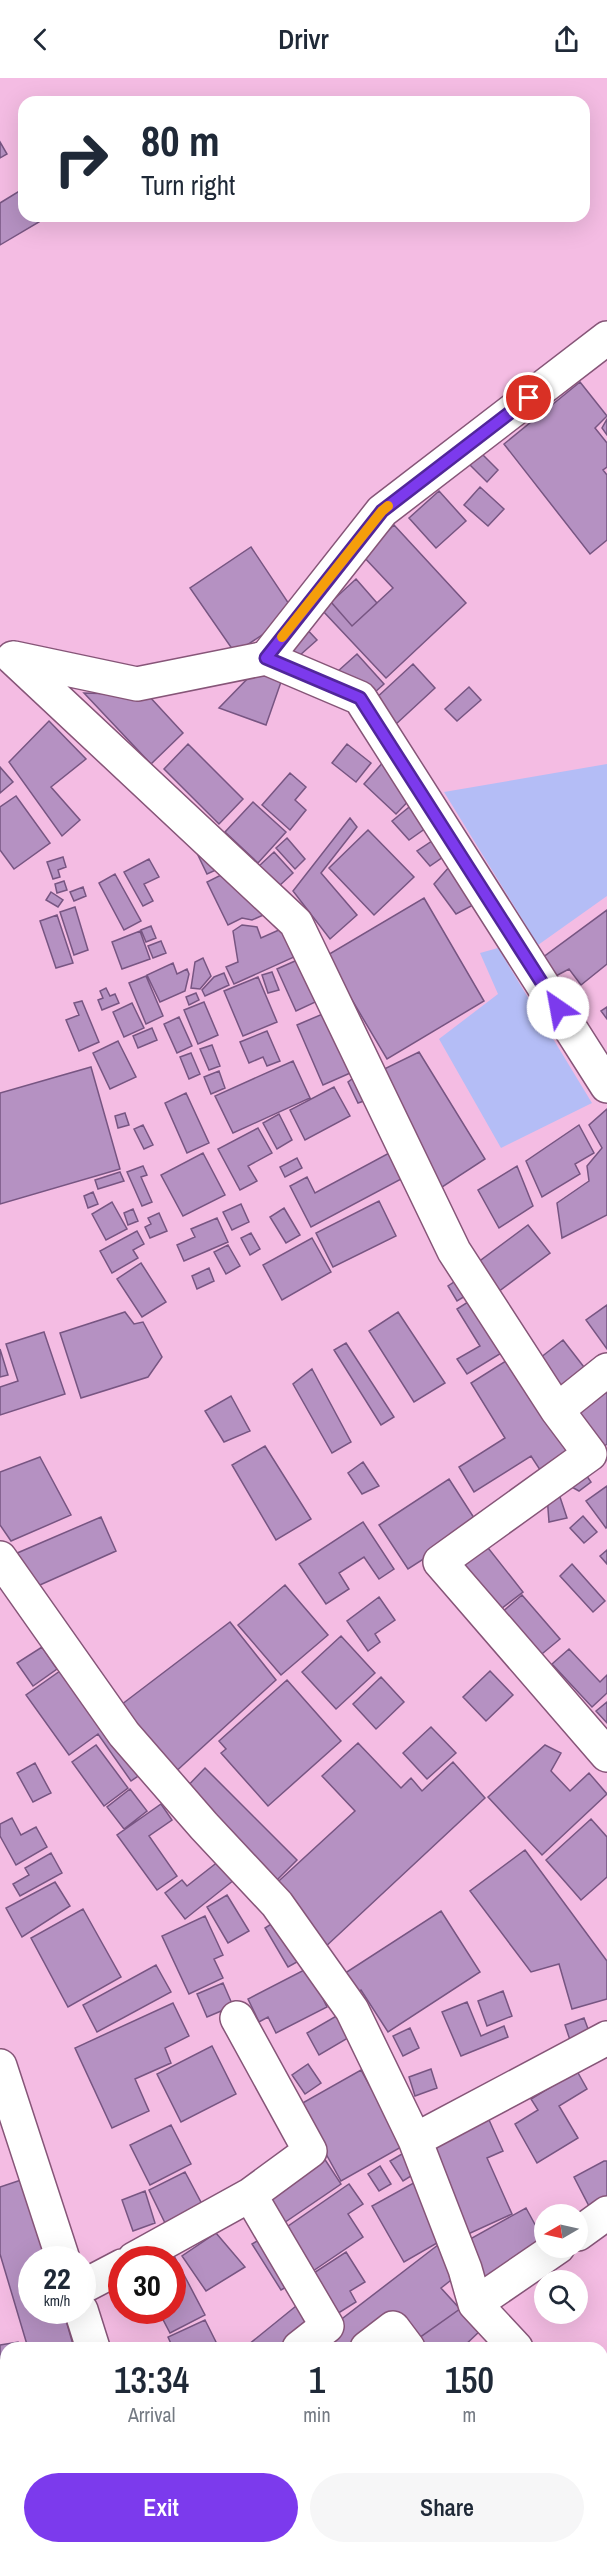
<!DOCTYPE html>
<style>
body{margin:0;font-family:"Archivo Narrow",sans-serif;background:#f6f6f7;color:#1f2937;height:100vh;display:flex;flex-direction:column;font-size:22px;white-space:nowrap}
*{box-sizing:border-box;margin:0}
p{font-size:20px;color:#747a83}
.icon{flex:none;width:33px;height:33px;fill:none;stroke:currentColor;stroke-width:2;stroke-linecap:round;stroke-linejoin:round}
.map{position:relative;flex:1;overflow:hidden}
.drawer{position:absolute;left:0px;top:2264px;width:608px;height:212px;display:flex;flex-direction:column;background:#fff;border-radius:18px 18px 0 0;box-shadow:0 6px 24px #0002}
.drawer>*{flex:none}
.top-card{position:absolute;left:18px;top:18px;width:572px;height:126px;border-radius:18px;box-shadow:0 6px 24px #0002;background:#fff;color:#1f2937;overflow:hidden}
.needle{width:39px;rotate:261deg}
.fabs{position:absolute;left:534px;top:2126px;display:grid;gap:12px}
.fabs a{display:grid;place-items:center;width:54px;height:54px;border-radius:50%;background:#fff;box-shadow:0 6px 24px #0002;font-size:30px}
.speed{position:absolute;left:18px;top:2168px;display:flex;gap:12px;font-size:30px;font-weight:700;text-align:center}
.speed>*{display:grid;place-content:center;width:78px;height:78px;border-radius:50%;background:#fff;box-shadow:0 6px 24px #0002;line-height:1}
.speed small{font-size:15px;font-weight:400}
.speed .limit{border:9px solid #d22;background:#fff;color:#111}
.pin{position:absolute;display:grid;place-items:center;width:51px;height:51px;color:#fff;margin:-26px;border:3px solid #fff;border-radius:50%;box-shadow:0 2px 6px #0007}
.me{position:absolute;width:66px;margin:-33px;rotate:327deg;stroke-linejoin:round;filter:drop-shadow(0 0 4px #0008)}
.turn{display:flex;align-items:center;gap:21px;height:126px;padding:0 24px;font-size:27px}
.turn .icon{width:78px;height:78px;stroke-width:2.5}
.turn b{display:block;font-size:42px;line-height:51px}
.eta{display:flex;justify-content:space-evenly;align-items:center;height:102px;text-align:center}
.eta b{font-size:36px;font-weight:600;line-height:42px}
.action{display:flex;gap:12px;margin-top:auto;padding:12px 24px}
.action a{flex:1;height:69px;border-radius:36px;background:#7c3aed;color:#fff;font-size:24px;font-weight:600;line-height:69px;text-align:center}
.action a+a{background:#f6f6f7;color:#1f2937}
header{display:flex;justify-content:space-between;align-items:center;height:78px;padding:0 24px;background:#fff;font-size:27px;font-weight:600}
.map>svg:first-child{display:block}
</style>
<header><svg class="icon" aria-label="back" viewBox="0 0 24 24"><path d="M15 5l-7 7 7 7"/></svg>Drivr<svg class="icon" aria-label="share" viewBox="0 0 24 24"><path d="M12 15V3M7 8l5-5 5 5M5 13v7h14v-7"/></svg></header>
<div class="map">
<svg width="607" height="2474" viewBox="0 0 607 2474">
<rect width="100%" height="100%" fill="#f4bce3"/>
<path fill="#b4bdf6" d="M607 686V818L538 867 444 714Z
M498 870 592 1025 501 1070 439 961 498 916 480 875Z"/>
<path fill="#b591c2" stroke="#775582" stroke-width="1.5" d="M0 64 7 76 0 80Z
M21 112 24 118V138H36L39 144 0 167V125Z
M580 304 607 338 595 350 607 365V389L603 392 607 397V462L590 476 504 366Z
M607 341V357L602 350Z
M479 373 498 392 487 404 468 385Z
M480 409 504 431 488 448 464 427Z
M439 413 466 443 436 470 409 440Z
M394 447 466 525 386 600 322 532 331 524 352 548 393 510 362 477Z
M251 469 295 535 235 575 190 510Z
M356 501 377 525 352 548 331 524Z
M301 545 317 562 299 578 283 561Z
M357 576 384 606 365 623 337 594Z
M413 586 435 610 395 647 373 623Z
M255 593 281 604 266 647 219 630Z
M469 609 481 622 457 643 445 631Z
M84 615 148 617 183 655 151 686Z
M49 643 86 681 51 709 80 742 62 758 9 684Z
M188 666 243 721 219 746 164 691Z
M347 666 371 685 356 704 332 685Z
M385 682 418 713 396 736 364 706Z
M0 689 13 704 0 715Z
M290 695 306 709 295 722 306 732 290 752 262 727Z
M16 718 50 765 14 791 0 772V729Z
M253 724 286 754 258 785 225 754Z
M413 726 426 750 409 762 392 743Z
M350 740 357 749 321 795 357 837 330 861 293 813Z
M368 752 414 799 374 837 329 790Z
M287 760 305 781 295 791 276 770Z
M432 763 443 779 430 788 417 773Z
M205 771 216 792 207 796 197 775Z
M274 774 293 795 278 809 259 788Z
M63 779 66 789 58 792 60 799 53 801 47 784Z
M149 781 159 799 144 806 153 823 143 828 124 794Z
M450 788 475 826 456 836 434 806Z
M225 795 231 807 242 802 268 835 252 842 242 840 228 847 207 804Z
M115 796 141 843 124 852 99 805Z
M64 803 67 812 57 815 55 806Z
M83 809 86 818 74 823 70 814Z
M51 814 63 822 58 829 46 822Z
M424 820 484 923 387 981 326 878Z
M75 829 88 872 74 877 60 834Z
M607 832V886L581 907 569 891 554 899 542 880Z
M57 837 73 885 56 890 40 843Z
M242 847 257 849 261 860 290 847 303 875 234 906 226 889 238 884 233 853Z
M151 848 156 860 146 864 141 852Z
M140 853 150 881 122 891 112 864Z
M161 863 166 875 153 880 148 868Z
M304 879 324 920 296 933 277 891Z
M203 880 211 898 200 911 191 910 195 884Z
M173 885 177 896 187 891 189 896 185 913 160 924 147 897Z
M272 894 279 912 268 915 262 897Z
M224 895 229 907 205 918 202 912 214 899Z
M146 898 163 938 146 946 129 905Z
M258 899 277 944 243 958 224 913Z
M106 910 110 918 115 916 119 925 102 932 98 922 103 920 100 913Z
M196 915 199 922 189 927 186 919Z
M82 923 99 964 79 973 66 942 79 937 74 925Z
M204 924 218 957 198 966 184 932Z
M132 925 144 950 124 959 113 934Z
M607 929V941L601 933Z
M332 932 357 992 323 1007 297 947Z
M179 939 192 968 177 975 164 946Z
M152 950 157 962 138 970 133 958Z
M267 953 280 983 267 988 263 979 249 985 240 964Z
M118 963 136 999 110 1011 93 975Z
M212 967 220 988 209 992 200 971Z
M419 974 485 1081 433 1115 374 996Z
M191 975 200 996 189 1001 180 979Z
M293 983 310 1020 233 1055 215 1018Z
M91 989 120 1091 0 1126V1015Z
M219 993 225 1010 211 1016 204 999Z
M359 996 370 1021 358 1025 348 1004Z
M334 1009 350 1038 305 1062 290 1032Z
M186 1015 209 1065 187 1075 165 1025Z
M607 1031V1137L562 1160 557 1125 589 1103 587 1088 602 1070 589 1047Z
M125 1035 129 1047 118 1050 115 1038Z
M279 1036 292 1062 277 1071 263 1045Z
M143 1047 153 1067 144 1071 134 1051Z
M579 1047 594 1075 575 1086 580 1096 542 1119 526 1083Z
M258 1050 272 1075 248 1088 257 1103 240 1112 218 1071Z
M391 1074 405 1099 311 1149 290 1108 307 1099 315 1115Z
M203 1075 225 1117 183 1138 161 1097Z
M297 1080 302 1090 285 1099 280 1089Z
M143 1088 147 1097 141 1099 152 1124 142 1128 127 1094Z
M517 1088 533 1128 499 1150 478 1112Z
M120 1094 124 1103 98 1111 95 1102Z
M93 1114 98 1126 88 1130 84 1118Z
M379 1123 396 1158 333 1189 316 1155Z
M112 1124 127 1151 106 1162 92 1136Z
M241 1126 249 1144 232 1152 223 1134Z
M284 1130 300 1157 286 1165 270 1139Z
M133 1131 138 1143 128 1147 124 1135Z
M159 1135 167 1153 150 1160 145 1149 151 1146 148 1140Z
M217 1140 228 1164 184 1183 177 1167 195 1159 191 1151Z
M528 1147 550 1175 498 1214 477 1185Z
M137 1153 144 1166 133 1172 138 1180 112 1195 100 1173Z
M251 1155 260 1171 250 1177 241 1160Z
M312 1160 331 1194 282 1222 263 1187Z
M228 1167 240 1188 226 1196 214 1174Z
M141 1185 166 1224 142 1239 117 1201Z
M209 1190 214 1203 197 1211 192 1198Z
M463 1198 472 1214 457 1223 448 1208Z
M471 1222 503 1274 467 1296 457 1281 480 1268 457 1231Z
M607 1227V1271L586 1242Z
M125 1234 134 1246 143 1244 162 1279 148 1299 81 1320 60 1255Z
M398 1234 445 1305 414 1324 369 1253Z
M44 1254 65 1316 0 1337V1309L18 1303 6 1266Z
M563 1262 587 1293 556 1318 531 1287Z
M346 1265 394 1339 381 1347 334 1272Z
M0 1271 8 1297 0 1299Z
M509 1281 573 1381 546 1401 531 1378 474 1414 459 1389 505 1360 471 1305Z
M312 1291 351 1364 332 1375 293 1306Z
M600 1307 607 1316V1366L601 1371 569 1332Z
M231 1318 250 1353 224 1364 205 1333Z
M265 1368 311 1441 276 1462 232 1387Z
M40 1379 71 1437 11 1463 0 1447V1394Z
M363 1384 379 1408 362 1416 348 1395Z
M580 1388 591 1404 579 1413 570 1408 559 1416 567 1440 549 1444 547 1417Z
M449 1401 478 1446 408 1491 379 1447Z
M607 1408V1449L606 1450 586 1423Z
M583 1438 597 1454 584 1465 570 1450Z
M101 1439 116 1473 31 1511 15 1476Z
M363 1444 394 1491 379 1501 364 1479 339 1495 349 1511 326 1526 299 1486Z
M481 1461 523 1514 497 1534 456 1481Z
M607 1472V1486L600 1478Z
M572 1486 605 1523 593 1534 560 1498Z
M285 1507 328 1557 281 1597 238 1547Z
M522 1517 560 1561 537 1580 500 1536Z
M379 1519 395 1542 375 1556 380 1564 368 1573 347 1543Z
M230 1544 276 1602 172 1697 113 1633Z
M341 1558 375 1595 336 1631 302 1594Z
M42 1569 57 1591 33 1608 17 1585Z
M569 1571 600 1604 607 1597V1615L592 1629 552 1586Z
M70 1586 147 1692 131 1703 98 1656 69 1677 26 1617Z
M490 1593 513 1617 486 1643 463 1619Z
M381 1599 404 1624 376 1651 353 1626Z
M287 1602 341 1663 268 1728 221 1675 226 1671 219 1663Z
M607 1624V1645L596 1633Z
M431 1649 456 1675 427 1701 403 1675Z
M358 1665 401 1710 411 1700 422 1713 453 1684 485 1720 323 1871 269 1812 355 1733 322 1698Z
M96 1667 128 1710 104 1728 72 1684Z
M545 1667 561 1675 551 1693 570 1713 589 1695 607 1716 542 1777 488 1719Z
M35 1685 51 1715 33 1724 17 1695Z
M205 1690 297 1782 270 1809 179 1717Z
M130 1711 147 1733 124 1751 107 1729Z
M161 1726 172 1742 149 1758 177 1798 157 1812 117 1757Z
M12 1740 21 1757 36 1749 47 1769 16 1787 0 1758V1746Z
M591 1741 607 1759V1799L581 1822 546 1782Z
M525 1772 607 1883V1921L572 1931 559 1886 531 1894 470 1813Z
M51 1775 62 1795 20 1818 13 1806 29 1797 25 1790Z
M219 1783 234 1802 185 1841 165 1815 182 1802 187 1808Z
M55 1804 70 1828 22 1859 6 1830Z
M227 1817 249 1853 228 1865 207 1829Z
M83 1831 121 1899 68 1929 31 1860Z
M441 1833 480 1894 388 1954 361 1912 348 1920 336 1901Z
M205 1838 223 1877 214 1881 223 1900 189 1916 162 1858Z
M282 1839 306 1879 288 1889 265 1850Z
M156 1887 171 1914 97 1954 83 1927Z
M308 1890 327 1929 276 1955 268 1939 259 1944 248 1921Z
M223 1905 233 1928 207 1939 197 1916Z
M503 1913 512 1938 487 1948 478 1923Z
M467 1924 481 1958 504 1948 508 1959 461 1978 442 1934Z
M173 1925 189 1958 165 1970 171 1985 135 2001 149 2033 112 2050 75 1970Z
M345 1933 358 1954 319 1977 307 1955Z
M584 1940 591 1959 571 1965 565 1947Z
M410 1950 419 1970 403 1978 393 1958Z
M212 1968 236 2016 181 2044 157 1996Z
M308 1986 321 2005 305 2016 292 1997Z
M431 1991 437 2010 415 2018 409 1999Z
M361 1992 403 2068 341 2103 299 2027Z
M577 1993 587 2011 559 2028 578 2060 537 2085 515 2046 538 2032 531 2021Z
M485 2033 503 2073 487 2080 512 2136 466 2157 423 2061Z
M171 2047 191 2086 150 2107 130 2067Z
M407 2073 419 2093 403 2103 390 2083Z
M320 2074 341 2106 278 2149 257 2118Z
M604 2083H607V2122L590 2130 574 2099Z
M380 2088 391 2106 379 2113 368 2096Z
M185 2094 203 2128 166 2147 149 2112Z
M24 2101 48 2181H32V2232H63L74 2270H28L0 2176V2109Z
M419 2102 451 2157 404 2184 372 2128Z
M349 2106 363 2126 348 2136 363 2159 310 2195 281 2153Z
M145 2113 155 2145 133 2153 122 2122Z
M526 2130 544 2163 486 2208 463 2165Z
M216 2155 245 2189 206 2213 182 2178Z
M270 2155 299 2202 281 2212 252 2166Z
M447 2160 465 2191 441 2210 460 2231 419 2260 356 2270H304Z
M171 2172 205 2237 170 2255 158 2232H172V2181H154Z
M346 2174 365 2204 350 2213 356 2224 329 2241 303 2202Z
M301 2224 321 2249 296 2270H250L248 2267Z
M460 2231 481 2252 462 2270H426L419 2260Z
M205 2242 219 2270H173L168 2259Z
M18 2264 19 2270H6V2281L0 2282V2267Z
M602 2273 607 2279 606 2319 602 2314Z
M602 2432 607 2436V2474H589L583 2469H602Z
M79 2469H138L139 2474H80Z
M217 2469H276L270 2474H218Z
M363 2469H382L386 2474H359Z
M431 2469H452L457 2474H426Z
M454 2469H481L485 2474H458Z"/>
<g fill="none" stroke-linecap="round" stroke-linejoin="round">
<g stroke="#865578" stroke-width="36">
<path id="minor" d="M13 580 296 845 454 1173 557 1332 590 1376 440 1484 607 1677
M14 580 137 606 266 580 360 620 607 1008
M266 580 382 433 607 260
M557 1332 607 1292
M0 1480 124 1656 204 1748 277 1826 352 1932 415 2062 465 2191 475 2226 558 2169
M415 2062 607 1960
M250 2117 327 2248 299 2270
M578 2156 607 2135
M134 2181 250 2117 310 2073 237 1940
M82 2209 122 2188
M475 2226 516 2270
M367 2270 393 2250 408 2270
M602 2332 607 2335
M570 2469 576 2474
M421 2474 426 2469"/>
</g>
<g stroke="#865578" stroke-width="36">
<path id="major" d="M0 1988 63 2181
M81 2232 93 2270
M158 2469 159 2474"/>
</g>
<use href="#minor" stroke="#fff" stroke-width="33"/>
<use href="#major" stroke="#fff" stroke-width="33"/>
</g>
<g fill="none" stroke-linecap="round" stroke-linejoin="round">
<g stroke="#51269a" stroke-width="15">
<path id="route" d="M529 320 382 433 266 580 360 620 558 930"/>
</g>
<use href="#route" stroke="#7c3aed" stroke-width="10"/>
<path stroke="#f59e0b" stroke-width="10" d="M282 559 382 433 388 428"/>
</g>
</svg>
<div class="fabs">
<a><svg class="needle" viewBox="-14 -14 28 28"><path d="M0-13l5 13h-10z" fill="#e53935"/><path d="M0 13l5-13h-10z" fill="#747a83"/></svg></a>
<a><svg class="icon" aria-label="search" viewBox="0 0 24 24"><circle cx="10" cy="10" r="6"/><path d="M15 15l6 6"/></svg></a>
</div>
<div class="speed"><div>22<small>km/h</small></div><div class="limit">30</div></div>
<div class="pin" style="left:529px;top:320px;background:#d93025"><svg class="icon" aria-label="arrive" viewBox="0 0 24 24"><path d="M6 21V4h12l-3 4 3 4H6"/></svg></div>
<svg class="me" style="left:558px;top:930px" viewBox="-20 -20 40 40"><circle r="19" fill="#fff"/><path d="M0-13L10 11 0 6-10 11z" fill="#7c3aed"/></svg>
<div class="top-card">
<div class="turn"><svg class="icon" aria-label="right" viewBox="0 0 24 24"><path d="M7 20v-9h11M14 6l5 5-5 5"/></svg><div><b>80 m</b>Turn right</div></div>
</div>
<section class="drawer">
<div class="eta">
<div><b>13:34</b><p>Arrival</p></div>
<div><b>1</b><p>min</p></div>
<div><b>150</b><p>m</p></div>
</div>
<div class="action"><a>Exit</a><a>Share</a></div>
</section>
</div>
